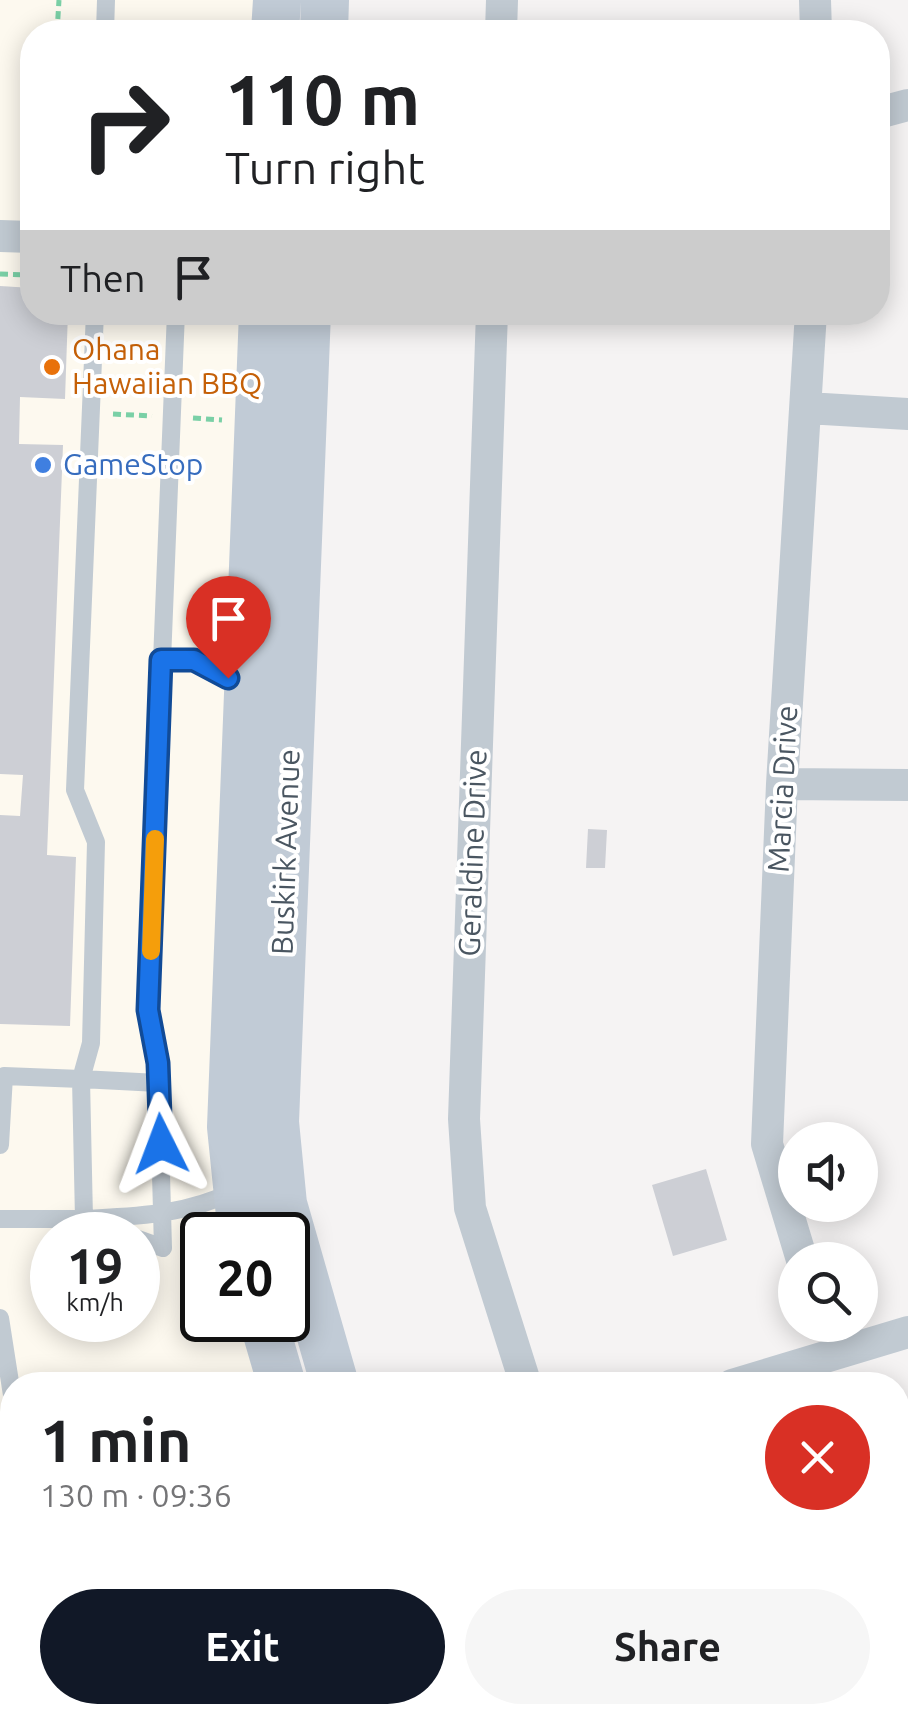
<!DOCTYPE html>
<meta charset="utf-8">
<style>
body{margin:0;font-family:Ubuntu,sans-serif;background:#f6f6f6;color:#202124;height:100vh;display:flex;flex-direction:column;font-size:38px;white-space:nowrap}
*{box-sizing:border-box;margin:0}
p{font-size:32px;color:#757577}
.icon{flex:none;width:55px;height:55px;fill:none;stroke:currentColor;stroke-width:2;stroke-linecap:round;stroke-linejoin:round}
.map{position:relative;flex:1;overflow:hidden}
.side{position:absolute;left:0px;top:1372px;width:910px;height:352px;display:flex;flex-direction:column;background:#fff;border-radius:40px 40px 0 0;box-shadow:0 5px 25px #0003}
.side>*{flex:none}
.top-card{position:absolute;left:20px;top:20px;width:870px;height:305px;border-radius:40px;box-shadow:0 5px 25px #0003;background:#fff;color:#202124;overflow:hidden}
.controls{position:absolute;left:778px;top:1122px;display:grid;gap:20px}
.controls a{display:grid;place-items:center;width:100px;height:100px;border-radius:50%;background:#fff;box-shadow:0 5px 25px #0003;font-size:50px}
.speed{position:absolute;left:30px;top:1212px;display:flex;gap:20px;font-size:50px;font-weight:700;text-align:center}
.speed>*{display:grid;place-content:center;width:130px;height:130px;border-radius:50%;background:#fff;box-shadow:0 5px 25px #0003;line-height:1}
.speed small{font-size:25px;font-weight:400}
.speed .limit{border:5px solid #111;border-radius:15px;background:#fff;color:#111}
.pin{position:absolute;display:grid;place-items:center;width:85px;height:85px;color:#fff;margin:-102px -42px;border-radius:50% 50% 50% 0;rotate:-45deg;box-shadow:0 0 10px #0007}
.pin .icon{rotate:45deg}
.me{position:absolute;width:110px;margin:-55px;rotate:357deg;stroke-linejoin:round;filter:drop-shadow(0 0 8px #0008)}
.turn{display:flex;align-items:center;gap:35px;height:210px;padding:0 40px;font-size:45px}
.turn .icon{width:130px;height:130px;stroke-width:2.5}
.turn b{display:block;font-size:70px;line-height:85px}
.then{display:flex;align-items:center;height:95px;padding:0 40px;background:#0003;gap:20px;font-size:38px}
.round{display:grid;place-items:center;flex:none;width:105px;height:105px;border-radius:52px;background:#f6f6f6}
.head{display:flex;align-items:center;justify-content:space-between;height:170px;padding:0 40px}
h1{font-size:60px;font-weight:700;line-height:75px}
.primary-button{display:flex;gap:20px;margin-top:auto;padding:20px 40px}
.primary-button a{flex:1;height:115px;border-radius:60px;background:#111827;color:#fff;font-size:40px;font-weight:700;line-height:115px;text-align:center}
.primary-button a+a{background:#f6f6f6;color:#202124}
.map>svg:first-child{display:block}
</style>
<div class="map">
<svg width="908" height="1724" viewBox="0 0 908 1724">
<rect width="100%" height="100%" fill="#f5f3f3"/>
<path fill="#fdf9ef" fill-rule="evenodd" d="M0 0H277L275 32H32V312L263 313 242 1235H202V1320H263L282 1385H12V1579L0 1584ZM52 1235H138V1320H52Z"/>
<path fill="#c3f1d5" d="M12 1653V1712H350L356 1724H0V1657Z"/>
<path fill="#cdcfd5" d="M0 286 32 288V312H68L65 399 20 397 19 444 63 445 47 855 76 857 70 1026 0 1024V815L20 816 23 775 0 774Z
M588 829 607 830 605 868H586Z
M706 1169 727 1240 673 1256 652 1185Z"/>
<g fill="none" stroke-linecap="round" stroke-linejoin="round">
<path stroke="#7ad0a6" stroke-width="5" stroke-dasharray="8 5" stroke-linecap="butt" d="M57 32 59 0
M0 274 32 275
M113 414 152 416
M193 418 222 420"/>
<path stroke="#c1cad2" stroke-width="18" d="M105 32 106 0
M161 660C194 659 219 665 238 693
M0 1145 4 1076 81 1079 91 1043 96 842 75 790 95 312
M0 1219H84L81 1079 158 1083
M84 1219C137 1216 186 1215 234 1191
M138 1239 163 1248 158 1063 148 1010 176 312
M0 1318 12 1395
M0 1458 6 1453 12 1416"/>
<path stroke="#c1cad2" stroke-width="32" d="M815 0 816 32
M501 32 502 0
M878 113 908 105
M0 236 32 237
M492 312 464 1119 470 1208 526 1385
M807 408 908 414
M782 784 908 785
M802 1260 767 1144 782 784 811 312
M732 1385 908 1332"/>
<path stroke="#c1cad2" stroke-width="42" d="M898 1666 908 1664
M382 1712 387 1724
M429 1712 436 1724
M688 1724 730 1712"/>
<path stroke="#c1cbd6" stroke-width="48" d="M275 32 277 0
M324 32 325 0
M307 312 275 1122 283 1204 335 1385
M242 1235 231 1127 263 312
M263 1320 282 1385
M0 1584 12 1579
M0 1633 12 1629"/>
</g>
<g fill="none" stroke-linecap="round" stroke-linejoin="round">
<g stroke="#114b97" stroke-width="25">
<path id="route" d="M161 1144 158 1063 148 1010 161 660H194L228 678"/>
</g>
<use href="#route" stroke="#1a73e8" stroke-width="18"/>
<path stroke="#f59e0b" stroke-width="18" d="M151 951 155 839"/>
</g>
<circle fill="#e8710a" stroke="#fff" stroke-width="4" cx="52" cy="367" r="10"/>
<circle fill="#3f7fe0" stroke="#fff" stroke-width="4" cx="43" cy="465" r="10"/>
<g text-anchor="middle" stroke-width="8" stroke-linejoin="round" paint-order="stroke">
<g font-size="30" fill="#c56008" stroke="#fff" text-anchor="start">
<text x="72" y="360">Ohana<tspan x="72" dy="34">Hawaiian BBQ</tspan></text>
</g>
<g font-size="30" fill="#366cbe" stroke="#fff" text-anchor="start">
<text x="63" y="475">GameStop</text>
</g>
<g font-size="30" fill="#4a5661" stroke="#fff">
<text transform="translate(783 789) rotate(-87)" y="10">Marcia Drive</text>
<text transform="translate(286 852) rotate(-88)" y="10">Buskirk Avenue</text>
<text transform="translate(473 853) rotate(-88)" y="10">Geraldine Drive</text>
</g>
</g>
</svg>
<div class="controls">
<a><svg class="icon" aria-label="sound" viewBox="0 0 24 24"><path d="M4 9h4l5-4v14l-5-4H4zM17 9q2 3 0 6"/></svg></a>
<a><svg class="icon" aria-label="search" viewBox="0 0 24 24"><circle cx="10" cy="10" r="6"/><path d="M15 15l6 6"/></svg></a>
</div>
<div class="speed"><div>19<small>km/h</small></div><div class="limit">20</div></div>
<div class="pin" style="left:228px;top:678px;background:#d93025"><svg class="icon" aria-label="arrive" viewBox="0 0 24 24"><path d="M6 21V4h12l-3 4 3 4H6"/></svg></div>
<svg class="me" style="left:161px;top:1144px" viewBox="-20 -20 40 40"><path d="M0-17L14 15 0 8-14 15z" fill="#1a73e8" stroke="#fff" stroke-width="4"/></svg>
<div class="top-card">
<div class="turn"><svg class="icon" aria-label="right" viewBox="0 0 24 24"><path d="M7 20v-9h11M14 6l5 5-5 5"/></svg><div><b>110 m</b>Turn right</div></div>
<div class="then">Then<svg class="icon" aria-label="arrive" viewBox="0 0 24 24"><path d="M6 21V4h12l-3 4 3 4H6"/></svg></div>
</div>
<section class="side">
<div class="head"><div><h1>1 min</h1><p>130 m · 09:36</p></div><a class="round" style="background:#d93025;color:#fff"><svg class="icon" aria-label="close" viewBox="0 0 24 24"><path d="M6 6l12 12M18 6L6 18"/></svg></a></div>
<div class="primary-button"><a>Exit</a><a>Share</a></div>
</section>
</div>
